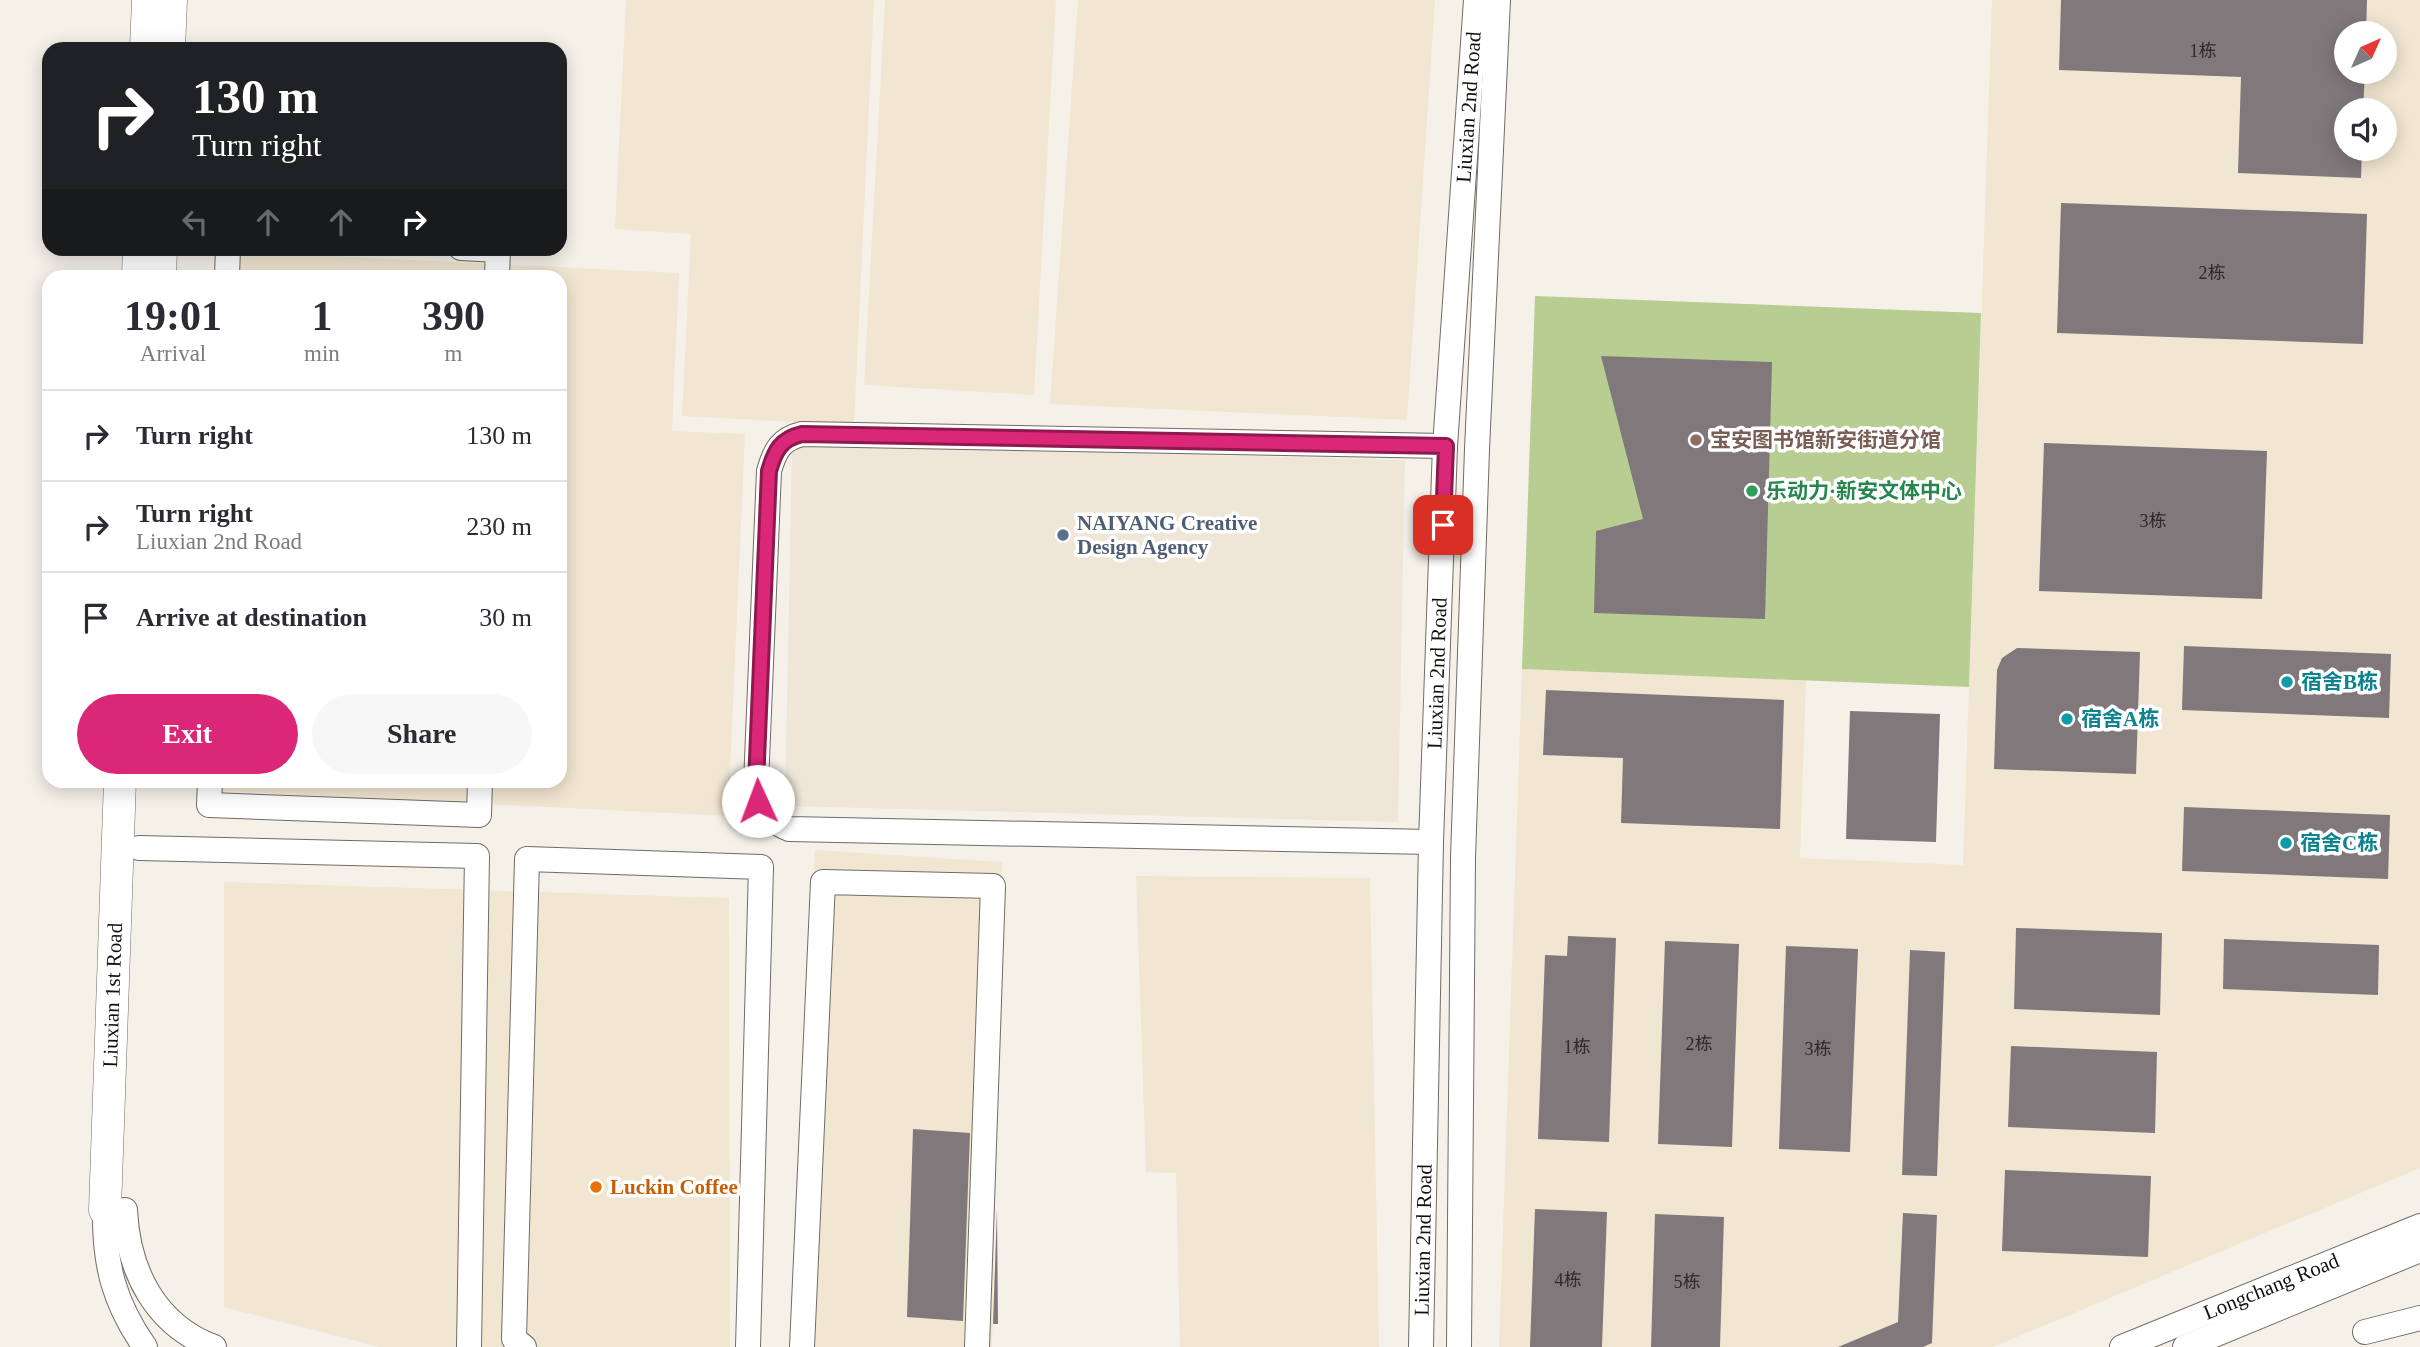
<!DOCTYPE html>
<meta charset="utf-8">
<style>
body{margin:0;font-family:"Times New Roman","Noto Sans SC",serif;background:#f7f7f7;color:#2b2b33;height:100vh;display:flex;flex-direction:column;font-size:26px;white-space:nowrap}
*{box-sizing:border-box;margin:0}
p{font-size:23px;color:#7c7c81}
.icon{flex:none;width:38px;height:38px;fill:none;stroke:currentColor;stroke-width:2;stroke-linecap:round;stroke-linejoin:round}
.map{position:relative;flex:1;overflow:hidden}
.side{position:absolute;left:42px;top:270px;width:525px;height:518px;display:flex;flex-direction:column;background:#fff;border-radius:21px;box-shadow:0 4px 18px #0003}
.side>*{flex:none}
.hud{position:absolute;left:42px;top:42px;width:525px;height:214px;border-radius:21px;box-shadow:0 4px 18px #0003;background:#202124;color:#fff;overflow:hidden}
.needle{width:46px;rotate:45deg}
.fabs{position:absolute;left:2334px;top:21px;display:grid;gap:14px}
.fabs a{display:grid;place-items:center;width:63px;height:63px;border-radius:50%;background:#fff;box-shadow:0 4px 18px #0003;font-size:35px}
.pin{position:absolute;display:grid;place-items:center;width:60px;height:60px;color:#fff;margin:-30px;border-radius:14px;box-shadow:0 4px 10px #0006}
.me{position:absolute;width:77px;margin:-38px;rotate:358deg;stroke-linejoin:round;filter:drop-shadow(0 0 5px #0008)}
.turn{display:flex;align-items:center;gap:24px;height:147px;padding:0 35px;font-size:32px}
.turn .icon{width:91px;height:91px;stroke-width:2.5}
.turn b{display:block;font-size:49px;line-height:60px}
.lanes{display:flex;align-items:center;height:66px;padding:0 35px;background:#0003;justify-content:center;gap:35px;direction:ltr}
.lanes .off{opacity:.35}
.eta{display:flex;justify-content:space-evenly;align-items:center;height:119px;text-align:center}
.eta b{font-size:42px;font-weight:700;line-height:49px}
.button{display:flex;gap:14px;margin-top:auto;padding:14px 35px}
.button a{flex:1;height:80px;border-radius:42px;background:#db2777;color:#fff;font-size:28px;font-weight:700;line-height:80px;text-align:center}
.button a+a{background:#f7f7f7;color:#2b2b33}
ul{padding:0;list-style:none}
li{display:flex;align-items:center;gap:21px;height:91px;padding:0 35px;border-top:2px solid #e1e1e2}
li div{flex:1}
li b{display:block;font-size:26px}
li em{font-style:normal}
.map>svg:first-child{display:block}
</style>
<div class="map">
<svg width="2420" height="1347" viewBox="0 0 2420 1347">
<rect width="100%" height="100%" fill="#f5f1e9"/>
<path fill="#efe6d8" d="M792 444 1405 460 1398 822 785 806Z"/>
<path fill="#f1e6d1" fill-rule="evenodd" d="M626 0H874L854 425 682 416 691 234 615 229Z
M885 0H1056L1034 395 864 385Z
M1078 0H1435L1407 420 1050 404Z
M1992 0H2420V1168L1993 1347H1499L1522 669 1806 680 1800 858 1963 865ZM2347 33H2385V72H2347ZM2347 110H2385V149H2347Z
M226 251 679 273 672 431 745 434 728 816 203 790V780H560V276H225Z
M815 850 1002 862 992 1347H794Z
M1136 876 1370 878 1379 1347H1180L1176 1173 1146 1172Z
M224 882 729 898 730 1347H380L224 1307Z"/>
<path fill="#b8cd91" d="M1535 296 1981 313 1969 687 1522 669Z"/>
<path fill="#80787b" d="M2061 0H2367L2366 33H2347V72H2365L2363 110H2347V149H2362L2361 178 2238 173 2241 77 2059 70Z
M2061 203 2367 214 2363 344 2057 333Z
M1601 356 1772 362 1765 619 1594 613 1596 531 1643 519Z
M2044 443 2267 451 2262 599 2039 591Z
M2184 646 2391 654 2389 718 2182 710Z
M2017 648 2140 652 2136 774 1994 769 1997 670 2002 658Z
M1546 690 1784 700 1780 829 1621 823 1623 758 1543 755Z
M1850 711 1940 714 1936 842 1846 839Z
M2184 807 2390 815 2388 879 2182 871Z
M2016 928 2162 933 2160 1015 2014 1009Z
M1568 936 1616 938 1609 1142 1538 1139 1545 955 1567 956Z
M2224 939 2379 945 2378 995 2223 989Z
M1665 941 1739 944 1732 1147 1658 1144Z
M1786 946 1858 949 1850 1152 1779 1149Z
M1910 950 1945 952 1937 1176 1902 1175Z
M2011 1046 2157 1052 2155 1133 2008 1127Z
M913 1129 970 1133 963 1321 907 1317Z
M2005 1170 2151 1176 2148 1257 2002 1251Z
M997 1209 998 1324H993Z
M1535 1209 1607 1212 1602 1347H1530Z
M1903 1213 1937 1215 1932 1343 1923 1347H1838L1898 1322Z
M1655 1214 1724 1217 1720 1347H1651Z"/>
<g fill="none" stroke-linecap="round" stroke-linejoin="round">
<g stroke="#706c65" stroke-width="26">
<g id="minor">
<path d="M461 248 498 250 497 276"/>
<path d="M227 276 228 248"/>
<path d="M210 780 209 805 479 815 480 780"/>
<path d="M1431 842 789 829C767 820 758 807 756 784L769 471C775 450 781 439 802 434L1445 446"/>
<path d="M139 848 477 856 469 1347"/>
<path d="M105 1210C104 1264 114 1303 145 1347"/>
<path d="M125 1210C128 1271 155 1325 214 1347"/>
<path d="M2365 1332 2420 1318"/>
<path d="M524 1347 514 1339 527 859 761 867 748 1347"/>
<path d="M802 1347 823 882 993 886 977 1347"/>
<path id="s1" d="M1421 1347 1431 842 1445 446 1476 0"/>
<path d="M1459 1347 1463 858 1477 449 1498 0"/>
<path id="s2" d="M2122 1347 2420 1226"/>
<path d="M2185 1347 2420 1250"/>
</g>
</g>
<g stroke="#706c65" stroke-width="33">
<g id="major">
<path d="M146 49 148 0"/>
<path d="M169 49 171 0"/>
<path d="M138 276 139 248"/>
<path d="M160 276 161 248"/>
<path id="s3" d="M105 1210 120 780"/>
</g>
</g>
<use href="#minor" stroke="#fff" stroke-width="24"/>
<use href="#major" stroke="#fff" stroke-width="32"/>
</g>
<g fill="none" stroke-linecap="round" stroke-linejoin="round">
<g stroke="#8e194d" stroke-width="18">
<path id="route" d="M758 801 756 784 769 471C775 450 781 439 802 434L1446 446 1443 525"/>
</g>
<use href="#route" stroke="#db2777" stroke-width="12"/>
</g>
<circle fill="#8d6e63" stroke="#fff" stroke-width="2.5" cx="1696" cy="440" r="7"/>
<circle fill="#2e9e5b" stroke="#fff" stroke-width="2.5" cx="1752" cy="491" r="7"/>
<circle fill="#5c6f8a" stroke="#fff" stroke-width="2.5" cx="1063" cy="535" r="7"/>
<g fill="#0f9aa8" stroke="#fff" stroke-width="2.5">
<circle cx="2287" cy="682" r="7"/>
<circle cx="2067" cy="719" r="7"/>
<circle cx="2286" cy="843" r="7"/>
</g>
<circle fill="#e8710a" stroke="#fff" stroke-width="2.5" cx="596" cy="1187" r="7"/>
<g text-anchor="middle" stroke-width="7" stroke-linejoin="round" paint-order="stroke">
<g font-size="18" fill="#2d2a28">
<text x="2203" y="57">1栋</text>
<text x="2212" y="279">2栋</text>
<text x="2153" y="527">3栋</text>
<text x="1699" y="1050">2栋</text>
<text x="1577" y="1053">1栋</text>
<text x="1818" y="1055">3栋</text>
<text x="1568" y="1286">4栋</text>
<text x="1687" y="1288">5栋</text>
</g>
<g font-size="21" fill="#11100d" stroke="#fff">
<text dy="7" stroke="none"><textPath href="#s1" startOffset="1241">Liuxian 2nd Road</textPath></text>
<text dy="7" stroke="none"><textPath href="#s1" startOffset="674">Liuxian 2nd Road</textPath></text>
<text dy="7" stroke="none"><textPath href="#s3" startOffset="215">Liuxian 1st Road</textPath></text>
<text dy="7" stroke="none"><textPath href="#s1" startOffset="107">Liuxian 2nd Road</textPath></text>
<text dy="7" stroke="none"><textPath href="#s2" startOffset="161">Longchang Road</textPath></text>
</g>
<g font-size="21" font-weight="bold" fill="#785e54" stroke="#fff" text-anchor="start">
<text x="1710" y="447">宝安图书馆新安街道分馆</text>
</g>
<g font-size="21" font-weight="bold" fill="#27864d" stroke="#fff" text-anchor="start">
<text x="1766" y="498">乐动力·新安文体中心</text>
</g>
<g font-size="21" font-weight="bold" fill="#4e5e75" stroke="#fff" text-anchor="start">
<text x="1077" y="530">NAIYANG Creative<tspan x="1077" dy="24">Design Agency</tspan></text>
</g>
<g font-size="21" font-weight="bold" fill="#0d838f" stroke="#fff" text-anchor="start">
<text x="2301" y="689">宿舍B栋</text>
<text x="2081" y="726">宿舍A栋</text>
<text x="2300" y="850">宿舍C栋</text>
</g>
<g font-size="21" font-weight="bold" fill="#c56008" stroke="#fff" text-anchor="start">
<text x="610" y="1194">Luckin Coffee</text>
</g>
</g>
</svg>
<div class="fabs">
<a><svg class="needle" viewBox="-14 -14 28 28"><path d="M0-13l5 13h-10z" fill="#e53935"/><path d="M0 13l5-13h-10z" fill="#7c7c81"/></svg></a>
<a><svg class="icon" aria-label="sound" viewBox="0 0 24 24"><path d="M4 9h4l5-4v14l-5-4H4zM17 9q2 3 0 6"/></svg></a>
</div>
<div class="pin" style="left:1443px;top:525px;background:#d93025"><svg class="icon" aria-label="arrive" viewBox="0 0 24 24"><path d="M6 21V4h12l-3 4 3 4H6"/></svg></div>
<svg class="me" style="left:758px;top:801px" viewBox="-20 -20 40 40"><circle r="19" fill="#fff"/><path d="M0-13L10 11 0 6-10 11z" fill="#db2777"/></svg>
<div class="hud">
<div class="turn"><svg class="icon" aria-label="right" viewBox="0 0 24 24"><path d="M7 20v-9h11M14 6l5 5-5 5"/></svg><div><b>130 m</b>Turn right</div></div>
<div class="lanes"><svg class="icon off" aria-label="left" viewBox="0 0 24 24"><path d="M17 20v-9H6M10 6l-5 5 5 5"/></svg><svg class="icon off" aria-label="ahead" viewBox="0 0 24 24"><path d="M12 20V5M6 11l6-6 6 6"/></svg><svg class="icon off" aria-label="ahead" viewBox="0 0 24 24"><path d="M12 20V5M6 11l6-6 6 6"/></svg><svg class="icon" aria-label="right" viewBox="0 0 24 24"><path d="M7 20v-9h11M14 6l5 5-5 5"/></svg></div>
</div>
<section class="side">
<div class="eta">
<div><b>19:01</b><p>Arrival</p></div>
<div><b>1</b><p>min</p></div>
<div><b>390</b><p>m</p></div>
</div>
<ul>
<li><svg class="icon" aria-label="right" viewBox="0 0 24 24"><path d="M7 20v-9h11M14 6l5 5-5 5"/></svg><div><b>Turn right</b></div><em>130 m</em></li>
<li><svg class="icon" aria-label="right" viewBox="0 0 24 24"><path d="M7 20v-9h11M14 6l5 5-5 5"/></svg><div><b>Turn right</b><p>Liuxian 2nd Road</p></div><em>230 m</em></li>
<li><svg class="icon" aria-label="arrive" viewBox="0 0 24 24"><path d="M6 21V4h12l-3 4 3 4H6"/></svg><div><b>Arrive at destination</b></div><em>30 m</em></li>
</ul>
<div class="button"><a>Exit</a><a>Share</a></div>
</section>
</div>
